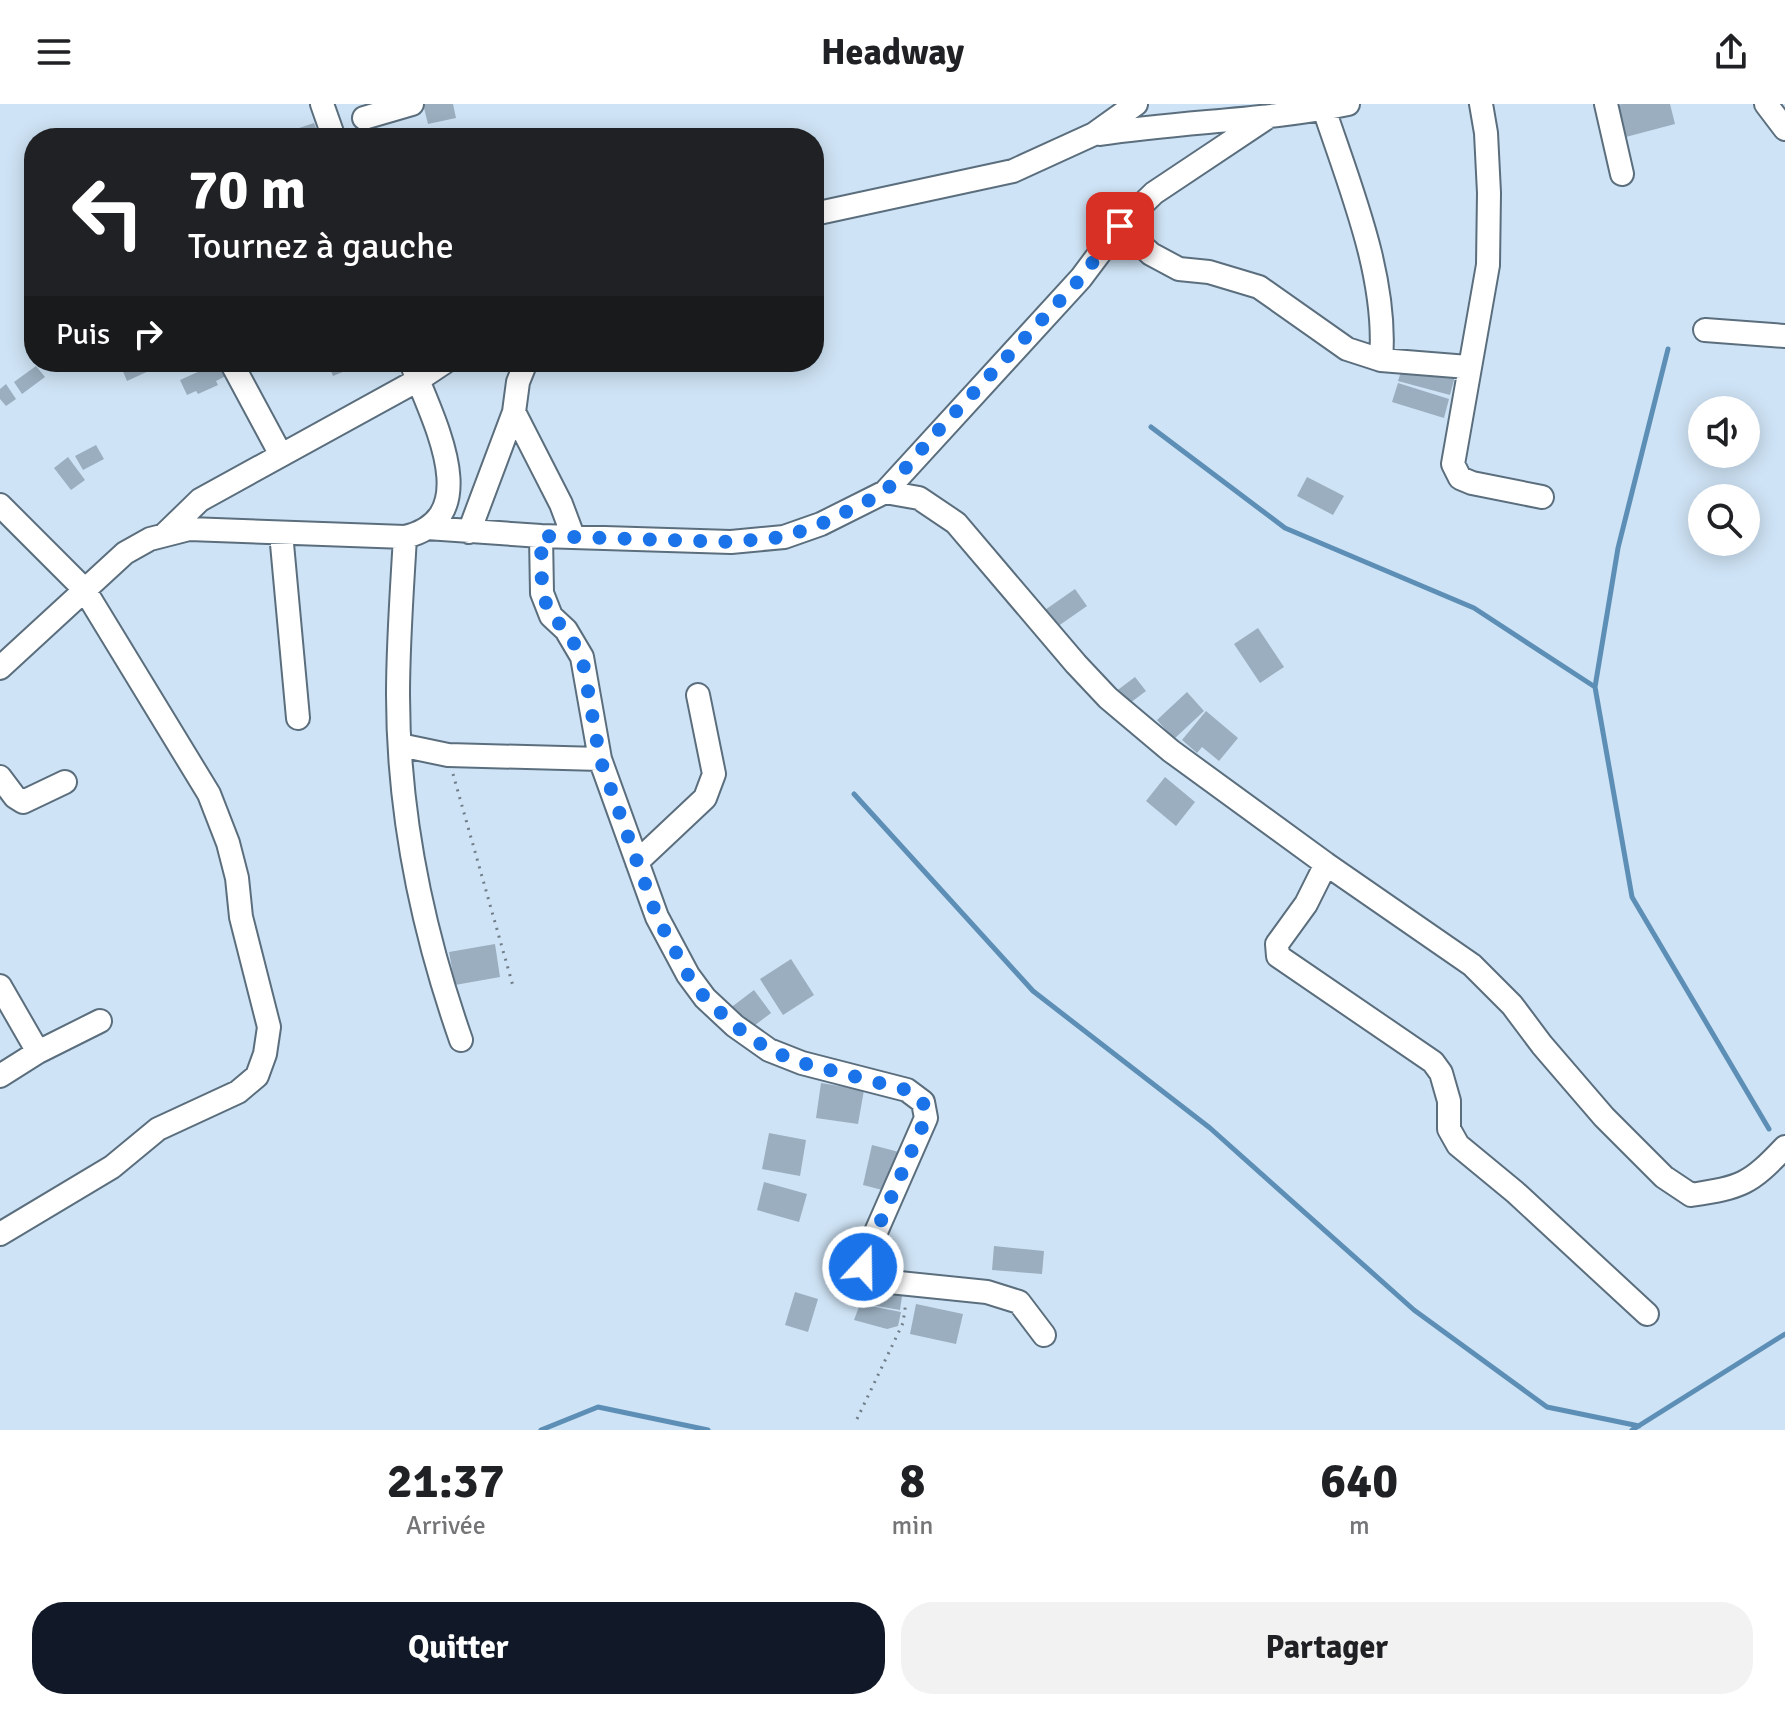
<!DOCTYPE html>
<html lang="fr">
<meta charset="utf-8">
<style>
body{margin:0;font-family:Signika,sans-serif;background:#f2f2f2;color:#202124;height:100vh;display:flex;flex-direction:column;font-size:30px;white-space:nowrap}
*{box-sizing:border-box;margin:0}
p{font-size:26px;color:#757577}
.icon{flex:none;width:44px;height:44px;fill:none;stroke:currentColor;stroke-width:2;stroke-linecap:round;stroke-linejoin:round}
.map{position:relative;height:1326px;overflow:hidden}
.sheet{display:flex;flex-direction:column;background:#fff;flex:1}
.sheet>*{flex:none}
.top-card{position:absolute;left:24px;top:24px;width:800px;height:244px;border-radius:32px;box-shadow:0 4px 20px #0003;background:#202124;color:#fff;overflow:hidden}
.buttons{position:absolute;left:1688px;top:292px;display:grid;gap:16px}
.buttons a{display:grid;place-items:center;width:72px;height:72px;border-radius:50%;background:#fff;box-shadow:0 4px 20px #0003;font-size:40px}
.pin{position:absolute;display:grid;place-items:center;width:68px;height:68px;color:#fff;margin:-34px;border-radius:16px;box-shadow:0 4px 12px #0006}
.me{position:absolute;width:88px;margin:-44px;rotate:21deg;stroke-linejoin:round;filter:drop-shadow(0 0 6px #0008)}
.turn{display:flex;align-items:center;gap:28px;height:168px;padding:0 32px;font-size:36px}
.turn .icon{width:104px;height:104px;stroke-width:2.5}
.turn b{display:block;font-size:56px;line-height:68px}
.then{display:flex;align-items:center;height:76px;padding:0 32px;background:#0003;gap:16px;font-size:30px}
.eta{display:flex;justify-content:space-evenly;align-items:center;height:136px;text-align:center}
.eta b{font-size:48px;font-weight:700;line-height:56px}
.cta{display:flex;gap:16px;margin-top:auto;padding:16px 32px}
.cta a{flex:1;height:92px;border-radius:32px;background:#111827;color:#fff;font-size:32px;font-weight:700;line-height:92px;text-align:center}
.cta a+a{background:#f2f2f2;color:#202124}
header{display:flex;justify-content:space-between;align-items:center;height:104px;padding:0 32px;background:#fff;font-size:36px;font-weight:700}
.map>svg:first-child{display:block}
</style>
<header><svg class="icon" aria-label="menu" viewBox="0 0 24 24"><path d="M4 6h16M4 12h16M4 18h16"/></svg>Headway<svg class="icon" aria-label="share" viewBox="0 0 24 24"><path d="M12 15V3M7 8l5-5 5 5M5 13v7h14v-7"/></svg></header>
<div class="map">
<svg width="1785" height="1326" viewBox="0 0 1785 1326">
<rect width="100%" height="100%" fill="#cee3f5"/>
<g fill="none" stroke-linecap="round" stroke-linejoin="round">
<path stroke="#5d8fb6" stroke-width="5" d="M1151 323 1285 424 1474 504 1595 583 1632 793 1769 1025
M1595 583 1618 444 1668 245
M854 690 1033 887 1210 1024 1414 1206 1547 1303 1639 1322
M541 1326 598 1303 708 1326
M1632 1326 1785 1230"/>
</g>
<path fill="#9aaebf" d="M423 0H453L456 14 428 20Z
M1622 0H1670L1675 20 1622 34 1614 2Z
M314 19 320 34H303L299 24Z
M119 258H163L164 260 127 277Z
M220 258 226 272 216 277 218 281 198 290 196 287 187 291 180 276Z
M327 258H367L333 272Z
M1404 258 1455 272 1450 291 1398 277Z
M36 262 45 273 22 290 14 278Z
M1398 279 1449 295 1444 314 1392 298Z
M6 280 16 295 6 302 0 295V285Z
M96 341 104 355 83 366 75 352Z
M68 353 85 376 71 386 54 364Z
M1307 373 1344 392 1333 411 1297 392Z
M1075 485 1087 502 1054 525 1042 508Z
M1258 524 1284 563 1260 579 1234 540Z
M1135 573 1146 587 1126 602 1115 588Z
M1187 588 1204 607 1174 635 1157 616Z
M1206 607 1238 634 1219 657 1202 643 1197 649 1182 636Z
M1165 673 1195 698 1176 722 1146 697Z
M495 840 500 873 455 881 449 848Z
M791 855 814 891 783 911 760 875Z
M754 886 771 909 746 928 729 905Z
M821 979 864 986 858 1020 816 1014Z
M769 1029 806 1036 800 1072 762 1065Z
M872 1041 899 1048 890 1088 863 1081Z
M764 1078 807 1090 799 1118 757 1106Z
M994 1142 1044 1147 1042 1170 992 1166Z
M862 1185 902 1192 900 1206 860 1199Z
M795 1188 818 1195 808 1228 785 1221Z
M860 1200 901 1208 898 1222 887 1225 854 1216Z
M916 1200 963 1210 956 1240 910 1230Z"/>
<g fill="none" stroke-linecap="round" stroke-linejoin="round">
<g stroke="#5b6e7d" stroke-width="26">
<path id="minor" d="M322 0 334 34
M1481 0 1486 29 1489 89 1488 161 1453 360 1460 374 1472 379 1542 393
M1606 0 1622 70
M1766 0 1785 25
M1324 5C1350 83 1388 174 1381 256
M364 14 412 0
M1100 30C1182 17 1266 17 1348 0
M814 110 1013 67 1094 30 1136 0
M1120 122 1151 150 1179 165 1209 168 1259 183 1347 245 1381 256 1468 263
M1705 226 1785 232
M231 258 281 351
M514 308 561 400 573 432
M885 388 1081 174 1120 122 1154 89 1268 13
M0 401 84 485 209 690 228 739 237 774 241 813 269 923 265 950 257 972 238 988 158 1025 112 1063 0 1130
M427 424 541 432 731 438 784 433 821 420 885 388 919 394 956 419 1076 560 1108 594 1171 647 1326 760 1472 861 1512 901 1542 941 1604 1013 1664 1073 1691 1091C1742 1083 1749 1081 1785 1043
M469 428 514 308 518 278 526 258
M166 429 200 396 418 276 445 258
M281 429 298 614
M541 432 542 489 551 512 566 526 582 553 600 655 657 813 688 871 705 894 735 922 769 946 802 959 907 986 923 998 926 1014 865 1153 863 1163 868 1173 880 1177 987 1188 1019 1198 1044 1231
M405 433C402 485 398 538 398 591 398 709 422 825 461 936
M0 564 125 449 150 435 189 425 405 433C489 413 429 309 411 258
M400 641 448 651 600 655
M0 673 15 693 23 698 65 678
M637 758 705 694 714 670 698 591
M1326 760 1306 800 1277 840 1278 852 1433 958 1441 969 1449 997V1025L1458 1041 1515 1088 1647 1210
M0 882 38 948
M0 972 38 948 100 917"/>
</g>
<path stroke="#707e8a" stroke-width="3" stroke-dasharray="2 6" stroke-linecap="butt" d="M453 670 513 882
M857 1315 903 1219 906 1198"/>
<use href="#minor" stroke="#fff" stroke-width="22"/>
</g>
<g fill="none" stroke-linecap="round" stroke-linejoin="round">
<path stroke="#1a73e8" stroke-width="14" stroke-dasharray="0 25.2" d="M863 1163 865 1153 926 1014 923 998 907 986 802 959 769 946 735 922 705 894 688 871 657 813 600 655 582 553 566 526 551 512 542 489 541 432 731 438 784 433 821 420 860 401 885 388 934 331 1081 174 1120 122"/>
</g>
</svg>
<div class="buttons">
<a><svg class="icon" aria-label="sound" viewBox="0 0 24 24"><path d="M4 9h4l5-4v14l-5-4H4zM17 9q2 3 0 6"/></svg></a>
<a><svg class="icon" aria-label="search" viewBox="0 0 24 24"><circle cx="10" cy="10" r="6"/><path d="M15 15l6 6"/></svg></a>
</div>
<div class="pin" style="left:1120px;top:122px;background:#d93025"><svg class="icon" aria-label="arrive" viewBox="0 0 24 24"><path d="M6 21V4h12l-3 4 3 4H6"/></svg></div>
<svg class="me" style="left:863px;top:1163px" viewBox="-20 -20 40 40"><circle r="17" fill="#1a73e8" stroke="#fff" stroke-width="3"/><path d="M0-11L8 9 0 5-8 9z" fill="#fff"/></svg>
<div class="top-card">
<div class="turn"><svg class="icon" aria-label="left" viewBox="0 0 24 24"><path d="M17 20v-9H6M10 6l-5 5 5 5"/></svg><div><b>70 m</b>Tournez à gauche</div></div>
<div class="then">Puis<svg class="icon" aria-label="right" viewBox="0 0 24 24"><path d="M7 20v-9h11M14 6l5 5-5 5"/></svg></div>
</div>
</div>
<section class="sheet">
<div class="eta">
<div><b>21:37</b><p>Arrivée</p></div>
<div><b>8</b><p>min</p></div>
<div><b>640</b><p>m</p></div>
</div>
<div class="cta"><a>Quitter</a><a>Partager</a></div>
</section>
